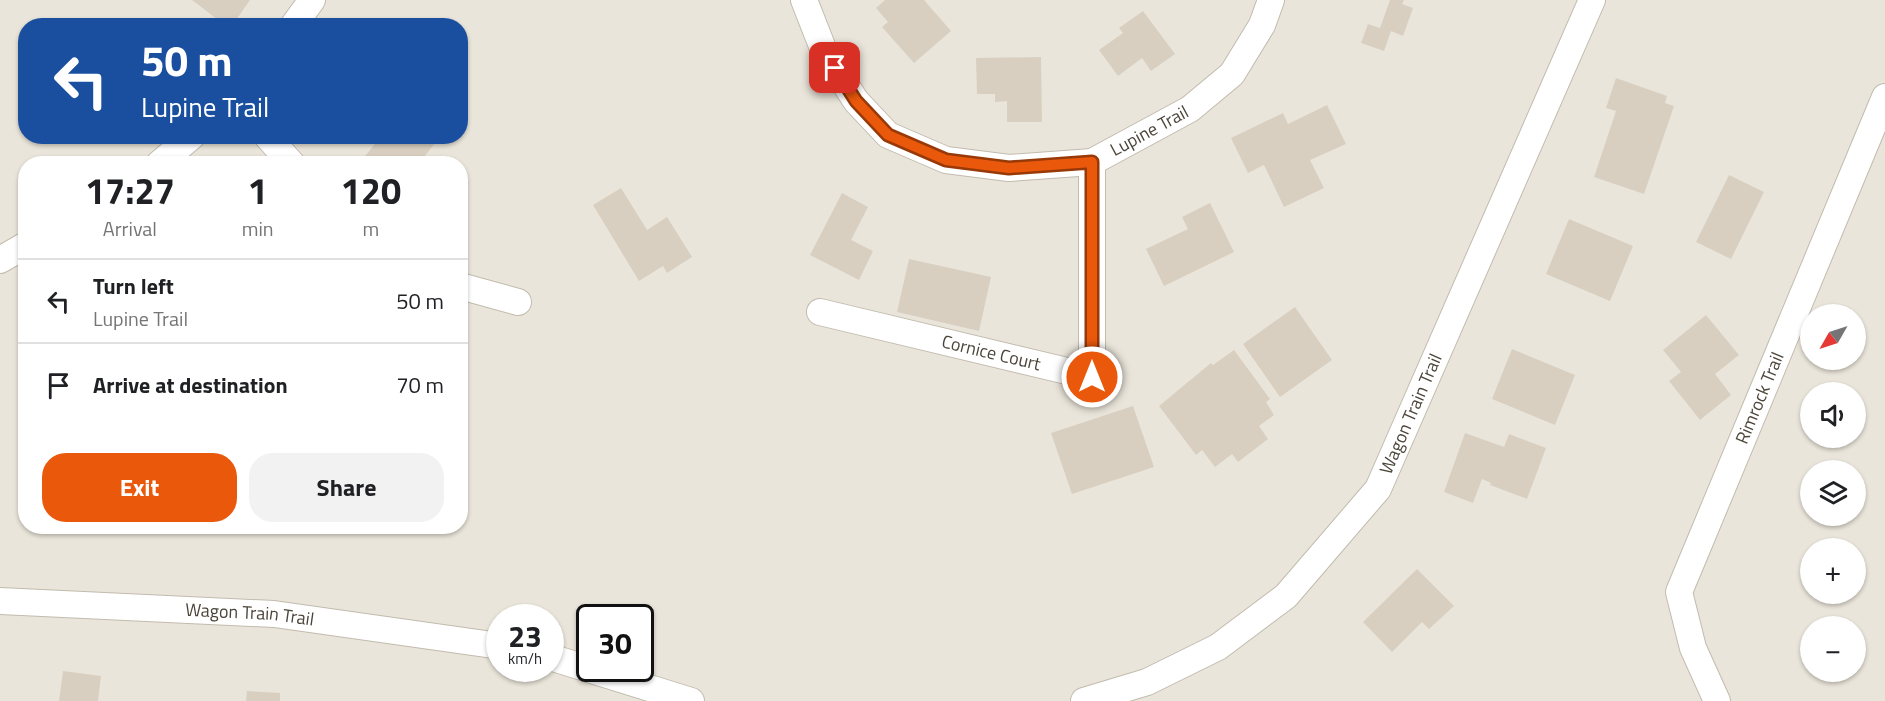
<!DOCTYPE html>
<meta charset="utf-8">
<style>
body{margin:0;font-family:"Titillium Web",sans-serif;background:#f2f2f2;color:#202124;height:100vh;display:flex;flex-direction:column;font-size:22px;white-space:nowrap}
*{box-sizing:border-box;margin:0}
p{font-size:20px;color:#757577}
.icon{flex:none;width:33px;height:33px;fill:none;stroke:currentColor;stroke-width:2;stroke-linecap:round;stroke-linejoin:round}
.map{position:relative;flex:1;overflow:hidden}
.panel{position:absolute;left:18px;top:156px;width:450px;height:378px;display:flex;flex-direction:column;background:#fff;border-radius:24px;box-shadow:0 2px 4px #0004}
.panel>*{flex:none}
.hud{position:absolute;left:18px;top:18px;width:450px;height:126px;border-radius:24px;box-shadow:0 2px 4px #0004;background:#1a4fa0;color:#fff;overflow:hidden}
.needle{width:39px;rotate:231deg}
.fabs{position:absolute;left:1800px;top:304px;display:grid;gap:12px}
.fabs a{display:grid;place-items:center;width:66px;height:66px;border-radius:50%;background:#fff;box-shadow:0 2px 4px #0004;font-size:30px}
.speed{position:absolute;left:486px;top:604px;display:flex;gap:12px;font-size:30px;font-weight:700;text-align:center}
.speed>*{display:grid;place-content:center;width:78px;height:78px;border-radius:50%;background:#fff;box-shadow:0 2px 4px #0004;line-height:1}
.speed small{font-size:15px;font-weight:400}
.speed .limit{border:3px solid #111;border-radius:9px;background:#fff;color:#111}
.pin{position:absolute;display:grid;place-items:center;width:51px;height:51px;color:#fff;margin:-26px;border-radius:12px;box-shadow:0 3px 9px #0006}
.me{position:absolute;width:66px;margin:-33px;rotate:0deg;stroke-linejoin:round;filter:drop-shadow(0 0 4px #0008)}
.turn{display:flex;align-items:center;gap:21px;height:126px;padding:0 24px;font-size:27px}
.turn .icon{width:78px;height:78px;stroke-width:2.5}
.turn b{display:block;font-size:42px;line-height:51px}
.eta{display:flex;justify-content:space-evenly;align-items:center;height:102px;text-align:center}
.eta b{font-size:36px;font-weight:700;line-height:42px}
.primary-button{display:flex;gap:12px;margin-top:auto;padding:12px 24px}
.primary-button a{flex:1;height:69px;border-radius:24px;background:#ea580c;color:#fff;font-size:24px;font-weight:700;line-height:69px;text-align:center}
.primary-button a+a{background:#f2f2f2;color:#202124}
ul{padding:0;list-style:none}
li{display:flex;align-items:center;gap:18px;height:84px;padding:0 24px;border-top:2px solid #e0e0e0}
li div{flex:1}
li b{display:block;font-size:22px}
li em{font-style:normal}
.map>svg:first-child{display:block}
</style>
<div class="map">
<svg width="1885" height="701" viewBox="0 0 1885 701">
<rect width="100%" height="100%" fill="#f6f3ec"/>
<path fill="#eae5da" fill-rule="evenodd" d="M0 0H1885V701H0ZM26 26H460V136H26ZM26 164H460V526H26ZM1810 315H1856V360H1810ZM1810 393H1856V438H1810ZM1810 471H1856V516H1810ZM1810 549H1856V594H1810ZM500 618H550V669H500ZM590 618H640V669H590ZM1810 627H1856V672H1810Z"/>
<path fill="#d8cfc1" d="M192 0H250L232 26H226Z
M885 0H924L951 31 914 63 882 27 888 22 876 8Z
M1390 0H1404L1402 4 1413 8 1403 36 1391 31 1384 51 1361 43 1368 24 1380 28Z
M1143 11 1175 54 1151 71 1142 58 1118 76 1099 50 1123 33 1119 28Z
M1041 57 1042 122H1007V101L995 102V94H977L976 58Z
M1616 78 1667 96 1665 103 1674 106 1644 194 1594 177 1616 111 1606 108Z
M1327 105 1346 144 1310 160 1324 188 1284 207 1264 165 1248 173 1231 138 1283 113 1288 124Z
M381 136H440L419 164H367L362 160Z
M1729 175 1764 192 1731 259 1696 242Z
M621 188 647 230 667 217 692 257 667 273 663 266 639 281 593 205Z
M842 193 868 207 851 240 873 251 859 280 810 255Z
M1210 203 1234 252 1164 286 1146 249 1188 229 1182 217Z
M1569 219 1633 246 1610 301 1546 274Z
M909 259 991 277 979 331 897 312Z
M1295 307 1332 360 1280 397 1243 344Z
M1706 315 1739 355 1715 374 1731 395 1700 420 1669 381 1681 372 1663 350Z
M1512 349 1575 375 1555 425 1492 399Z
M1234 350 1270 399 1266 402 1274 415 1259 426 1268 439 1238 462 1232 454 1215 467 1202 450 1196 455 1159 406 1211 363 1213 365Z
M1133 406 1154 467 1072 494 1051 433Z
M1465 433 1504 447 1509 434 1546 448 1527 499 1490 485 1491 483 1482 479 1473 503 1444 492Z
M1417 569 1454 606 1429 629 1422 622 1392 652 1363 622Z
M63 671 101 676 98 701H59Z
M247 691 280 693V701H246Z"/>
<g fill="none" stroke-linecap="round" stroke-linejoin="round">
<g stroke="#c2bbae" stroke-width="28">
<g id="minor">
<path id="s1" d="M804 0 824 51 856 101 888 135 946 160 1009 168 1092 162 1190 109 1232 74 1262 25 1271 0"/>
<path d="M293 26 312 0"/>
<path d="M267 136 292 164"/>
<path d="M159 164 192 136"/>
<path d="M0 260 26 245"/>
<path d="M460 286 518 302"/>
<path id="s2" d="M820 312 1092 377V162"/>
<path id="s3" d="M0 601 274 614 500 646"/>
<path d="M550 657 691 701"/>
<path id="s4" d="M1084 701 1147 682 1218 647 1286 596 1378 489 1592 0"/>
<path id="s5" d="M1717 701 1693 648 1679 592 1885 97"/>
</g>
</g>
<use href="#minor" stroke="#fff" stroke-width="26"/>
</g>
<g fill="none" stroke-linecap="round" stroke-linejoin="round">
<g stroke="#983908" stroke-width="15">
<path id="route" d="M835 68 856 101 888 135 946 160 1009 168 1092 162V377"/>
</g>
<use href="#route" stroke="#ea580c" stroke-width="10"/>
</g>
<g text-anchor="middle" stroke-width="4.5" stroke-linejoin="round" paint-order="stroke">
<g font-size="18" fill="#4b4439" stroke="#fff">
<text dy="6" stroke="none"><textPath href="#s1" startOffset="436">Lupine Trail</textPath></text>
<text dy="6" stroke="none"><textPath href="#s2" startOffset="176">Cornice Court</textPath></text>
<text dy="6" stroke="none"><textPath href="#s5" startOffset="326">Rimrock Trail</textPath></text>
<text dy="6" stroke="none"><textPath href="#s4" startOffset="453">Wagon Train Trail</textPath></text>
<text dy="6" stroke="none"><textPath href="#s3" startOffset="250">Wagon Train Trail</textPath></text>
</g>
</g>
</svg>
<div class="fabs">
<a><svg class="needle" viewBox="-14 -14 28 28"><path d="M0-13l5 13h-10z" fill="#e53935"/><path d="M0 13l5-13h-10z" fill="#757577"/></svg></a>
<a><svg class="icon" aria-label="sound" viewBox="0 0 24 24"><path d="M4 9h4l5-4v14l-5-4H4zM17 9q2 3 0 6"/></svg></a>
<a><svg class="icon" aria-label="layers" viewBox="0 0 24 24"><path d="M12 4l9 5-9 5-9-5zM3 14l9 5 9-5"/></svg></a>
<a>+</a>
<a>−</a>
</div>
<div class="speed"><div>23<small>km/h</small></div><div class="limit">30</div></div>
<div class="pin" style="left:835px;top:68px;background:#d93025"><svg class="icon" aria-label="arrive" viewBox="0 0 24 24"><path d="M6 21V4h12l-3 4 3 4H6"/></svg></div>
<svg class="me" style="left:1092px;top:377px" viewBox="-20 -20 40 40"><circle r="17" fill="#ea580c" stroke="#fff" stroke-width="3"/><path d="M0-11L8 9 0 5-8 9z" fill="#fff"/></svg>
<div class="hud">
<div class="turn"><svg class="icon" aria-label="left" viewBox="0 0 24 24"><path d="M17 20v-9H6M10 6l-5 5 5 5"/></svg><div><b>50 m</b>Lupine Trail</div></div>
</div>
<section class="panel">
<div class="eta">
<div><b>17:27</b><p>Arrival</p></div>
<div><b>1</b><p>min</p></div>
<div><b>120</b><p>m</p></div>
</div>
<ul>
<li><svg class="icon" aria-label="left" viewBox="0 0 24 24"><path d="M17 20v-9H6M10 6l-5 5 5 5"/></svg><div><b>Turn left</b><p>Lupine Trail</p></div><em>50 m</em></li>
<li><svg class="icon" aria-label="arrive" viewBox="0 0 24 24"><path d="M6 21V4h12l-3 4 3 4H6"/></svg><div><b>Arrive at destination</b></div><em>70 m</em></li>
</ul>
<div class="primary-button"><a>Exit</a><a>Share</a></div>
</section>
</div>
